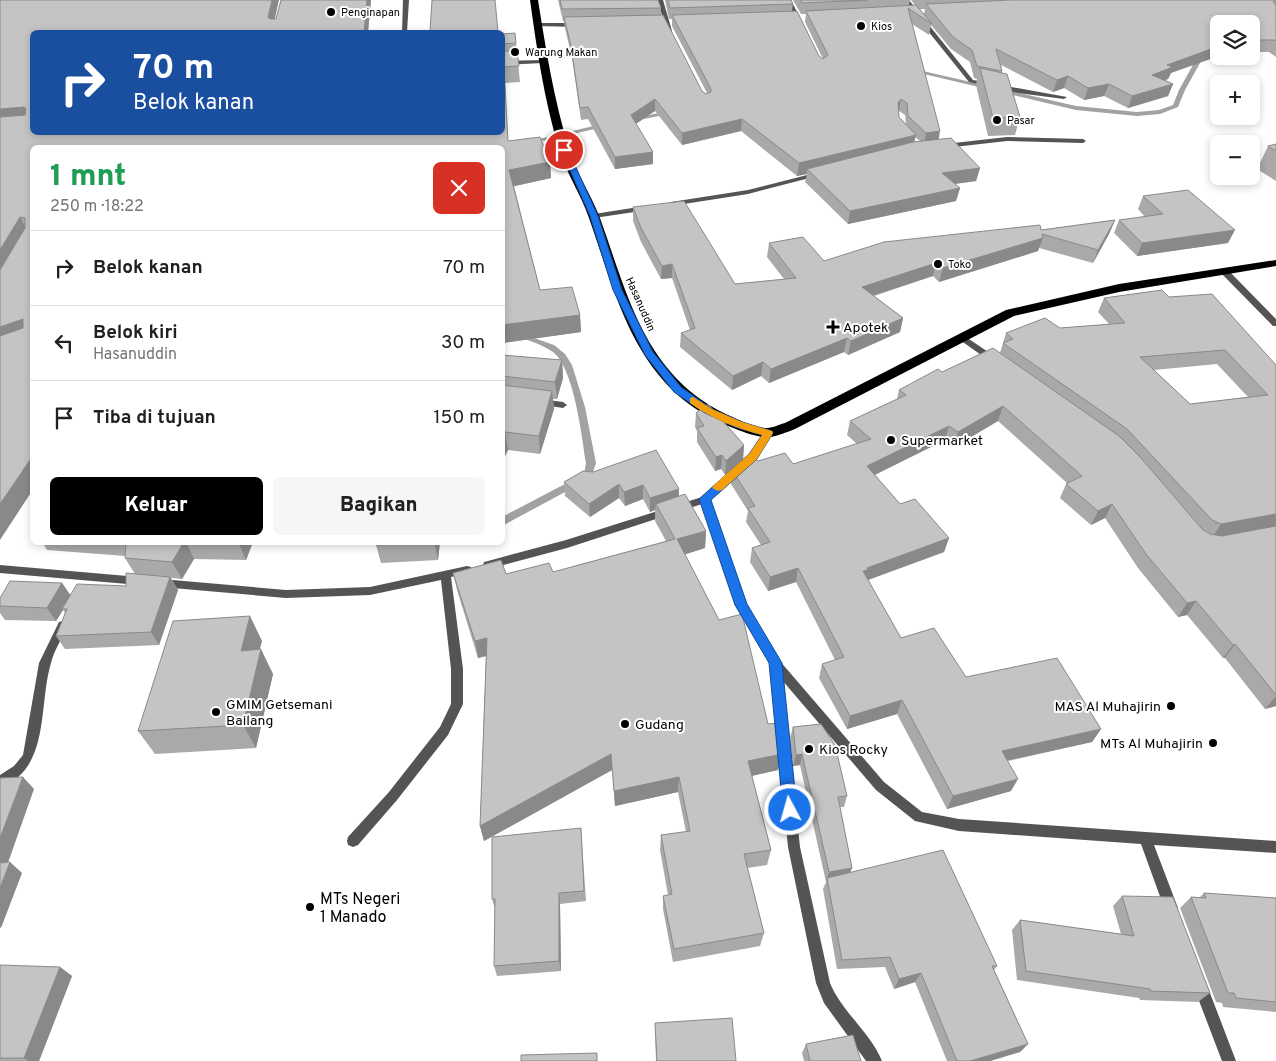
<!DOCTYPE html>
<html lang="id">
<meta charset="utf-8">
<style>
body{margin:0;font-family:Overpass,sans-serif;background:#f6f6f6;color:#202124;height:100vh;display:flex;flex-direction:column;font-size:19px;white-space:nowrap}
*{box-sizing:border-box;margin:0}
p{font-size:16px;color:#757577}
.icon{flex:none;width:28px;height:28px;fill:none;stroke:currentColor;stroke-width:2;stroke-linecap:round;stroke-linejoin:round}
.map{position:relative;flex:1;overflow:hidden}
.sheet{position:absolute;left:30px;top:145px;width:475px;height:400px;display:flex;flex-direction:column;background:#fff;border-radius:8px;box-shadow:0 2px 8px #0003}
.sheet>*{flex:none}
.hud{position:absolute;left:30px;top:30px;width:475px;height:105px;border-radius:8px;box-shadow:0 2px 8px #0003;background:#1a4fa0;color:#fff;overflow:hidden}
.fabs{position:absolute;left:1210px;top:15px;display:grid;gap:10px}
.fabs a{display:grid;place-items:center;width:50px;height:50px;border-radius:8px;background:#fff;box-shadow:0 2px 8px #0003;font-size:25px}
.pin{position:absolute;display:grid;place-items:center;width:42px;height:42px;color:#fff;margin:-21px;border:2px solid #fff;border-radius:50%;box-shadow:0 1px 5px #0007}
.me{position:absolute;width:55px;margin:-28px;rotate:354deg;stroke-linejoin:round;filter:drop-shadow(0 0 4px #0008)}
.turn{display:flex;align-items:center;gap:18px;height:105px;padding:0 20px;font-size:22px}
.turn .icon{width:65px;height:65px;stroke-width:2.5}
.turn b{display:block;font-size:35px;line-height:42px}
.round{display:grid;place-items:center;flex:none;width:52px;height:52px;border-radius:8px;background:#f6f6f6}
.head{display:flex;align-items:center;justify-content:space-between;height:85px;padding:0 20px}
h1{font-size:30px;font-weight:800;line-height:38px;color:#1e9e55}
.primary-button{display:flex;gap:10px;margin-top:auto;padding:10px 20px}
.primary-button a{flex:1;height:58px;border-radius:8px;background:#000;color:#fff;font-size:20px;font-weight:800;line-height:58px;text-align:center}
.primary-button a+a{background:#f6f6f6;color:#202124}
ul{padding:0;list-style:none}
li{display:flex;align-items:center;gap:15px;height:75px;padding:0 20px;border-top:1px solid #e0e0e0}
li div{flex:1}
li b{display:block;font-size:19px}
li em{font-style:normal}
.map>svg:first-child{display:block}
</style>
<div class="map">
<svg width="1276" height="1061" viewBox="0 0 1276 1061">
<rect width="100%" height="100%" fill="#fff"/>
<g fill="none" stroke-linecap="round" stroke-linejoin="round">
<path fill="#a2a2a2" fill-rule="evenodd" d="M1202 52 1205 54 1185 90 1178 107 1160 114 1137 116 1076 110 911 71 914 69 1076 106 1137 112 1159 110 1173 105 1179 90 1199 54Z
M672 110 675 112 674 113 634 121 631 119Z
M606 123 609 125 608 126 529 144 526 142Z
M502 327 554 345 565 354 572 365 585 407 596 463 591 478 502 526V517L584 474 586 463C582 437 574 368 553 352 539 342 519 338 502 332Z"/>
<path fill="#545454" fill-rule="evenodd" d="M403 0H409L407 32H402Z
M657 0H663L672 31 667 30Z
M785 0H791L803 24H799Z
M903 0H909L973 80 1067 97 1064 99 1018 93 969 82Z
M539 23H578L581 25 578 27 537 26 536 25Z
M545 60 546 61 543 63 502 65V61Z
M1007 137 1083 139 1086 141 1083 143 1007 141 945 148 942 146 945 144Z
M819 172 821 173V175L748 194 671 206 667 204 671 202 748 190Z
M645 206H648V210L594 218 590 216 594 214Z
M1221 269H1227L1276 319V326H1273L1221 273Z
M963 335 997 358V362H991L960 340 959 338Z
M540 399 563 402 567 405 563 408 537 404 536 402 537 400Z
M768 430 773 433 756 459 710 500 746 604 779 660 884 782 922 812 959 819 1276 841V853L1154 845 1178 908 1176 913 1171 915 1166 913 1141 844 959 831 915 821 876 790 782 680 800 847 830 983C842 1012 870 1032 882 1061H866L824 1003 816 983 788 847 770 664 736 605 702 504 567 548 488 569 484 568 483 565 484 562 488 561 566 540 702 497 750 455 765 431Z
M0 565 139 577 143 578 144 581 143 584 139 585 0 573Z
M467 566 471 567 472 570 471 573 451 577 463 669V704L448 735 397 800 358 845 353 847 348 845 347 841 348 837 389 792 440 727 451 704V669L441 580 370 595 286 598 161 587 157 586 156 583 157 580 161 579 286 590 370 587Z
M63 621 67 622 68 625C63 637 54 650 51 663 38 706 51 768 0 788V775L14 766 23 755 39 663 59 622Z
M1200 978 1205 980 1236 1061H1222L1193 985 1195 980Z"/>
<path fill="#000" fill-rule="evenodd" d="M530 0H538C546 50 554 100 569 149 576 173 591 194 600 218 628 296 645 376 728 415 739 420 754 428 767 428 773 428 780 424 785 423L1006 310 1119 284 1276 260V266L1119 292 1014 316 795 429C787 432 778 436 770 437 757 439 731 427 719 422 635 382 617 298 589 218 581 194 566 173 559 149 544 100 537 50 530 0Z"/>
</g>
<path fill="#a9a9a9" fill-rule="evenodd" d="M0 0 275 19H276L281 0H371L368 32H32V132H382V133L502 132V34L515 33 520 82 505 83 508 141 550 162 551 178 514 186 540 290 580 315 581 332 502 343V148H32L0 540Z
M558 0H658L661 8V15L702 91 706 94 707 93 672 26V19H669L665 0H791L793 4 792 11 819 56 823 59 805 22 806 14H801L793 0H910L909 5H915L911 0H1276V57L1269 52H1251V24L1171 73 1168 79 1165 80 1173 84 1168 96 1128 108 1104 96 1084 100 1064 88 1053 92 1001 65 1002 71V73L1020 117 1015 135 988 136 976 85 977 79 974 78 970 62 951 49 931 25 929 35 912 24 938 139 980 168 976 181 955 184 960 188 956 201 848 224 805 182 807 174 797 176 741 131 682 145 655 111 636 124 653 152V164L615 169 588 119 581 120 572 58 565 28 564 21H563ZM920 9H925L924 14ZM899 111 905 115 906 124 899 117 898 112ZM915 137 920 141 914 142Z
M1276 144V181L1257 169 1268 146Z
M1143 196 1228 243 1137 256 1114 233 1119 220 1145 217 1138 209Z
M633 207 735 284 784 279 767 257 769 243 824 261 1041 230 1115 220 1109 234 1093 263 1039 248 1038 251 939 282 933 276 874 296 903 318 900 332 848 355 844 352 769 383 761 376 732 390 680 347 681 333 690 330 672 278 661 279 641 242 633 221Z
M1169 297 1276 365V706L1265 709 1225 658H1223L1187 615 1178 617 1138 568 1105 518 1091 525 1060 498 1066 484 1067 483 998 421 954 447 945 440 875 475 900 504 949 538 944 552 868 580 901 638 966 677 1101 729 1092 742 1008 761 1011 791 947 809 897 714 847 729 819 678 822 664 835 660 796 582 768 591 750 562 752 548 761 545 746 522 748 511 731 484 732 470 758 461 793 464 857 444 847 435 850 421 897 399 899 390 942 372 1000 353 1006 333 1109 324 1098 312 1104 298ZM1217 364 1248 397 1190 404 1154 370Z
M502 355 562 360 563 378 557 399H553L554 409 540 454 508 450 502 462Z
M696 413 744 445 743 459 725 475 721 469 715 471 697 442V431L695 427Z
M583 471 679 489V496L706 531 705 548 685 554 778 770 752 776 771 850 767 865 747 868 764 933 760 946 673 962 663 909V896L668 895 660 850 661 835 686 832 678 792 615 806 612 770 484 841 480 826 486 656 478 658 457 590 453 573 506 574 553 572 666 541 655 521V510L650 512 643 499 625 506 619 498 590 517 565 496 564 482Z
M42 542H253L246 560 194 559 182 579 171 578 178 590 159 645 65 649 56 636 65 613 63 610 56 621 5 620 0 613V598L62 583 70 595 126 586 135 574 125 558V556L47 550Z
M377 542H440L438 560 381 563 376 545Z
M262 641 259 650 273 674 256 748 155 754 138 731Z
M793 727 847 796 844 807H840L852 868 850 872 997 966 994 970 1028 1044 1020 1052 990 1061H947L915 982 894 989 885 967 837 969 823 889 826 882 800 765 793 766 790 738Z
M581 828 586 901 560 904 561 971 497 976 494 966 495 909 492 899Z
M1204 893 1276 898V1012L1223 1007 1222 1003 1216 1002 1180 908 1191 897 1199 898Z
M1122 896 1210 993 1198 1002 1140 1000 1139 998 1017 980 1012 930 1020 920 1121 934 1113 906Z
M0 966 60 967 72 976 39 1061H0Z
M655 1023 736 1061H656L655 1032Z
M806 1044 861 1061H804L802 1053Z"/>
<path fill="#898989" d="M272 0H279L272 32 268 17Z
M367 0H371L368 32H364Z
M1219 46V56L1171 73 1168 79 1148 87 1152 75 1167 65Z
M1068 76 1064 88 1053 92 1057 80Z
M1109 84 1104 96 1084 100 1088 88Z
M1173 84 1168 96 1128 108 1132 96Z
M655 99V111L631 127V115Z
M901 99 899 111 895 115 898 103Z
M24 107 32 123 0 126V109Z
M742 119 741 131 682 145V133Z
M940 131 938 143 924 145 926 133Z
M916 135 913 147 807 169V174L797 176 799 163Z
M653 152V164L615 169V157Z
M550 162 551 178 511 187 509 170Z
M980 168 976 181 939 186 942 173Z
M960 188 956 201 848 224 850 211Z
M20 217 29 234 0 283V250Z
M1115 220 1109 234 1093 263 1098 250Z
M1235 230 1228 243 1137 256 1142 243Z
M1043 238 1038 251 939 282 943 268Z
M936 263 933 276 859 300 862 287Z
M672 264V278L661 279 662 266Z
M580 315 581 332 502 343V325Z
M903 318 900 332 848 355 851 341Z
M23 319 32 335 0 348V327Z
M847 338 844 352 769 383 771 369Z
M562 360 563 378 557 399 555 382Z
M763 362 761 376 732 390 733 376Z
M552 391 554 409 540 454 539 436Z
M1003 406 998 421 954 447 958 432Z
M949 426 945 440 864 480 867 466Z
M505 432 508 450 502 462V438Z
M744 445 743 459 725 475 726 461Z
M722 455 721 469 715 471 716 457Z
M32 457V491L0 540V504Z
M619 484V498L590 517 589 504Z
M643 485V499L625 506 624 492Z
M679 489 678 503 656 504 655 510 650 512V498Z
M1112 504 1105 518 1091 525 1098 511Z
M1276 514V526L1212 538 1221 524Z
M706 531 705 548 677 557V539Z
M949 538 944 552 865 581 863 571 867 568Z
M184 542H186L194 559 182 579 172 562Z
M238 542H253L246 560Z
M434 542H440L438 560Z
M798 568 796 582 768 591 770 577Z
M170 577 178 590 159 645 151 632Z
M62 583 71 596 62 609 63 610 56 621 47 608Z
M1196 601 1187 615 1178 617 1187 603Z
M250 616 262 641 253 675 241 651Z
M487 638 490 655 478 658 475 641Z
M1235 644 1225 658H1223L1233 645Z
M261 649 273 674 256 748 243 725Z
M1276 696V706L1265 709Z
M902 700 897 714 847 729 850 716Z
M1101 729 1092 742 995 763 1002 751Z
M611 754 612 770 484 841 480 826Z
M782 754 778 770 746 777 748 761Z
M802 754 800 765 793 766 796 755Z
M23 777 34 789 4 874 0 871V838Z
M679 777 678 792 615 806 614 791Z
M1018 779 1011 791 947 809 953 796Z
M10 862 22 873 1 928 0 927V888Z
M852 868 848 878H827L829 872Z
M559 893 560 904 561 971 559 961Z
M60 967 72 976 39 1061H28L24 1058Z
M921 973 915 982 894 989 899 979Z
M1028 1044 1020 1052 990 1061H970Z"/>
<path fill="#c4c4c4" stroke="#898989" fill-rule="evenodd" d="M0 0H272L268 17 270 19H276L281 0H367L364 32H32V132H227L236 133V132H376L377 134 384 132H502V51H517L519 66 504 67 508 141 540 137 550 162 509 170 540 290 572 287 580 315 502 325V148H32V457L0 504V336L23 328V319L0 327V270L25 228V218L20 217 0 250V117L25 115 26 109 24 107 0 109Z
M432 0H495L498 32H430Z
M560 0H658L661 8 562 9Z
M668 0H791L793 4 670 8Z
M801 0H867L802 3Z
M1010 0H1276V1L1273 2 1276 5V41L1274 40H1251V24H1219V46L1167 65 1173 67 1152 75 1173 84 1132 96 1109 84 1088 88 1068 76 1057 80 996 49 1002 71 977 66 972 50 953 37 926 4Z
M916 5 932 24 908 8 940 131 926 133 908 116 907 103 901 99 898 103 899 117 916 135 799 163 742 119 682 133 655 99 631 115 653 152 615 157 588 107 580 108 571 46 564 17 663 15 702 91 706 94 711 92V89L672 15 797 11 819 56 823 59 828 55 806 11Z
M515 33 516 43 502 44V34Z
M980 68 1007 74 1020 117 993 118Z
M951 138 980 168 942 173 960 188 850 211 807 169 913 142Z
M1276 144V151L1268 146Z
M1188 190 1235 230 1142 243 1119 220 1163 214 1143 196Z
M684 201 735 284 796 278 769 243 803 237 824 261 884 242 1040 225 1041 230 1115 220 1098 250 1042 234 1043 238 943 268 936 263 862 287 903 318 851 341 847 338 771 369 763 362 733 376 681 333 695 328 672 264 662 266 641 228 633 207Z
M1162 290 1169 297 1212 294 1276 365V514L1221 524 1212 520 1127 429 1003 343 1013 339 1006 333 1045 318 1060 328 1125 323 1104 298ZM1225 350 1268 395 1190 404 1140 357Z
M993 348 1119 436 1141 458 1202 529 1210 534 1222 536 1276 526V695L1235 644 1233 645 1196 601 1187 603 1146 554 1112 504 1098 511 1066 484 1082 476 1003 406 958 432 949 426 867 466 900 504 915 499 949 538 867 568 868 570 863 571 901 638 934 628 966 677 1057 658 1101 729 1002 751 1018 779 953 796 902 700 850 716 822 664 844 657 798 568 770 577 752 548 770 542 748 508 755 506 732 470 751 453 758 461 785 453 793 464 871 439 850 421 906 395 899 390 938 369 942 372Z
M502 355 562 360 555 382 502 376Z
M502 385 552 391 539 436 505 432 502 438Z
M708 404 744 445 726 461 722 455 716 457 697 428 704 426 696 413Z
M656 450 679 489 650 498 643 485 624 492 619 484 589 504 564 482 583 471 593 472Z
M685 494 706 531 677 539 719 620 742 614 768 724 779 723 782 754 748 761 771 850 744 854 764 933 674 949 663 896 672 894 661 835 690 831 679 777 614 791 611 754 480 826 487 638 475 641 453 573 501 560 506 574 549 563 553 572 675 539 656 504Z
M126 542H184L172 562 125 558Z
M377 542H431L376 545Z
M126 573 170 577 151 632 56 636 67 609H62L77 584 126 586Z
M10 581 62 583 47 608 0 606V598Z
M250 616 241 651 261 649 243 725 138 731 173 621Z
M821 724 835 745 847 796 838 797 852 868 829 872 802 754 796 755 793 727Z
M23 777 0 838V778Z
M581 828 584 891 559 893V961L494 966 495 899H492V837Z
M943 850 997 966H992L1028 1044 970 1061H957L921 973 899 979 890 957 842 960 827 878Z
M10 862 0 888V863Z
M1204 893 1276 898V1002L1236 998 1234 993H1228L1191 897 1206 898Z
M1122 896 1173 897 1210 993 1150 991V989L1026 971 1020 920 1134 936Z
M0 965 60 967 24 1058H0Z
M732 1018 736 1061H657L655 1023Z
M853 1035 861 1061H810L806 1044Z
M597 1053V1061H521V1055Z"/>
<path fill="#1a73e8" stroke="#114b97" d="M562 148 568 150 598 216 622 290 653 352 681 387 712 409 742 422 772 431 773 433 757 459 711 500 747 604 782 663 797 810 795 815 790 817 785 815 783 810 769 663 735 605 699 499 749 454 762 435 735 427 705 413 674 392 645 355 613 290 590 216 561 150Z"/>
<path fill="#f59e0b" d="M693 397 712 409 742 422 772 431 773 433 757 459 722 490 718 491 712 488 714 485 749 454 762 435C735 428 712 419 690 403V398Z"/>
<g fill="#000" stroke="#fff" stroke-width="2">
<circle cx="331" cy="12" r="5"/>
<circle cx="861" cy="26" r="5"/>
<circle cx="515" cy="52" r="5"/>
<circle cx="997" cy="120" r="5"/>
<circle cx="938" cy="264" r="5"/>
<path d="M830.5 319.5h5v5h5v5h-5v5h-5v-5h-5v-5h5z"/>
<circle cx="891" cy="440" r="5"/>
<circle cx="1171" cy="706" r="5"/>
<circle cx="216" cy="712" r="5"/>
<circle cx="625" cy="724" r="5"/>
<circle cx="1213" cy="743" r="5"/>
<circle cx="809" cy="749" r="5"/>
<circle cx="310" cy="907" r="5"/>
</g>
<g text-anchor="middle" stroke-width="4" stroke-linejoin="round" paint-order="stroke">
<g font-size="11" fill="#000" stroke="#fff" text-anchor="start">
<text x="341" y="16">Penginapan</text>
<text x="871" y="30">Kios</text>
<text x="525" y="56">Warung Makan</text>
<text x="1007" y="124">Pasar</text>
<text x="948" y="268">Toko</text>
</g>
<g font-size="11" fill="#000" stroke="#fff">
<text transform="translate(641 304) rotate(66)" y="4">Hasanuddin</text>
</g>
<g font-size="14" fill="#000" stroke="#fff" text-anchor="start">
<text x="843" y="332">Apotek</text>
<text x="901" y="445">Supermarket</text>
<text x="226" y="709">GMIM Getsemani<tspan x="226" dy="16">Bailang</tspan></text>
<text x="1161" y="711" text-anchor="end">MAS Al Muhajirin</text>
<text x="635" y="729">Gudang</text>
<text x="1203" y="748" text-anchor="end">MTs Al Muhajirin</text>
<text x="819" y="754">Kios Rocky</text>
</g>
<g font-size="16" fill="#000" stroke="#fff" text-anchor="start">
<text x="320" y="904">MTs Negeri<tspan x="320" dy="18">1 Manado</tspan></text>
</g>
</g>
</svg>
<div class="fabs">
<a><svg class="icon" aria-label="layers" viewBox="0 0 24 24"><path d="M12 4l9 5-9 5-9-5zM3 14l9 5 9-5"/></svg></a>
<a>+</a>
<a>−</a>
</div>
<div class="pin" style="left:564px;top:150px;background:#d93025"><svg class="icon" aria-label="arrive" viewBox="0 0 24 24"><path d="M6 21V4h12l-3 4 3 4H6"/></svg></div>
<svg class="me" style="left:790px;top:810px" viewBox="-20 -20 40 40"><circle r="17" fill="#1a73e8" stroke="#fff" stroke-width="3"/><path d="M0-11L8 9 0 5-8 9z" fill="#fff"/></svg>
<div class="hud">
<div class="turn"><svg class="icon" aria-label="right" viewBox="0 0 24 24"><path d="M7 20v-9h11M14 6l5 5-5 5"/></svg><div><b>70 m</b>Belok kanan</div></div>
</div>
<section class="sheet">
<div class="head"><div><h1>1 mnt</h1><p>250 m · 18:22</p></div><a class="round" style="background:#d93025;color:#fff"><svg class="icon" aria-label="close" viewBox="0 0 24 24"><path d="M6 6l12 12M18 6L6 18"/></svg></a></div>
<ul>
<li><svg class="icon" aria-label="right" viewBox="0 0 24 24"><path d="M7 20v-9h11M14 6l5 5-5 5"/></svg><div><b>Belok kanan</b></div><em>70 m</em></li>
<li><svg class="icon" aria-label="left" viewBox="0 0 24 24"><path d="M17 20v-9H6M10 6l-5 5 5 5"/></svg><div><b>Belok kiri</b><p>Hasanuddin</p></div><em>30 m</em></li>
<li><svg class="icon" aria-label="arrive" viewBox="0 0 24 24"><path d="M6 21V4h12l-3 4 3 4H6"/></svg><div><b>Tiba di tujuan</b></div><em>150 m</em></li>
</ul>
<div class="primary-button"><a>Keluar</a><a>Bagikan</a></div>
</section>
</div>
